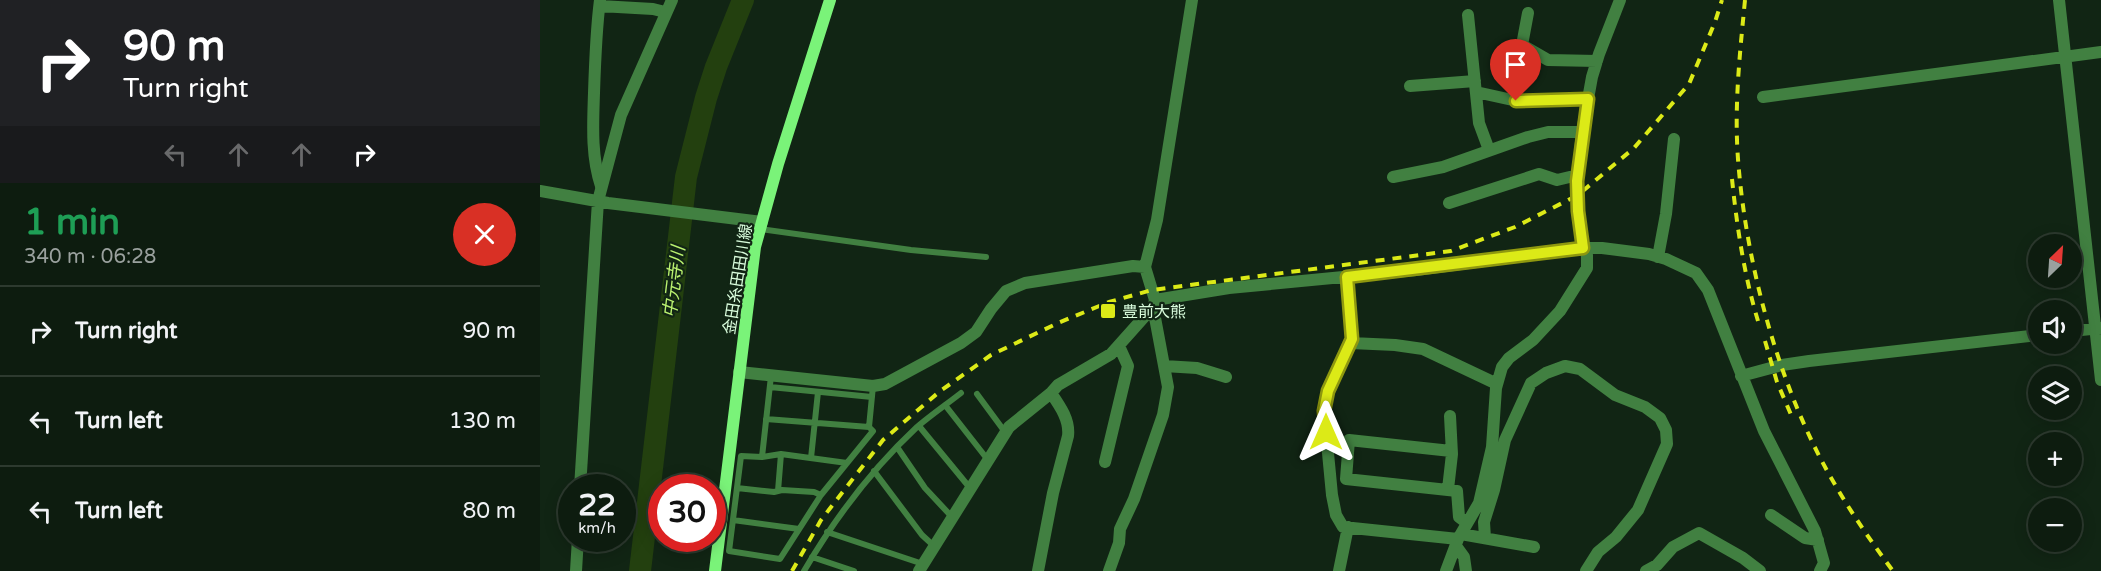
<!DOCTYPE html>
<meta charset="utf-8">
<style>
body{margin:0;font-family:"Varela Round","Noto Sans JP",sans-serif;background:#1b291d;color:#f1f3f6;height:100vh;display:flex;flex-direction:column;font-size:22px;white-space:nowrap}
*{box-sizing:border-box;margin:0}
p{font-size:20px;color:#9aa19e}
.icon{flex:none;width:33px;height:33px;fill:none;stroke:currentColor;stroke-width:2;stroke-linecap:round;stroke-linejoin:round}
.map{position:relative;flex:1;overflow:hidden}
.sheet{display:flex;flex-direction:column;background:#0d1c0f;width:540px}
.sheet>*{flex:none}
.hud{background:#202124;color:#fff;overflow:hidden}
.needle{width:39px;rotate:25deg}
.tools{position:absolute;left:1488px;top:234px;display:grid;gap:12px}
.tools a{display:grid;place-items:center;width:54px;height:54px;border-radius:50%;background:#0d1c0f;box-shadow:0 3px 15px #0003,0 0 0 2px #2d3a2f;font-size:30px}
.speed{position:absolute;left:18px;top:474px;display:flex;gap:12px;font-size:30px;font-weight:700;text-align:center}
.speed>*{display:grid;place-content:center;width:78px;height:78px;border-radius:50%;background:#0d1c0f;box-shadow:0 3px 15px #0003,0 0 0 2px #2d3a2f;line-height:1}
.speed small{font-size:15px;font-weight:400}
.speed .limit{border:9px solid #d22;background:#fff;color:#111}
.pin{position:absolute;display:grid;place-items:center;width:51px;height:51px;color:#fff;margin:-62px -26px;border-radius:50% 50% 50% 0;rotate:-45deg;box-shadow:0 0 6px #0007}
.pin .icon{rotate:45deg}
.me{position:absolute;width:66px;margin:-33px;rotate:0deg;stroke-linejoin:round;filter:drop-shadow(0 0 4px #0008)}
.turn{display:flex;align-items:center;gap:21px;height:126px;padding:0 24px;font-size:27px}
.turn .icon{width:78px;height:78px;stroke-width:2.5}
.turn b{display:block;font-size:42px;line-height:51px}
.lanes{display:flex;align-items:center;height:57px;padding:0 24px;background:#0003;justify-content:center;gap:30px;direction:ltr}
.lanes .off{opacity:.35}
.round{display:grid;place-items:center;flex:none;width:63px;height:63px;border-radius:32px;background:#1b291d}
.headline{display:flex;align-items:center;justify-content:space-between;height:102px;padding:0 24px}
h1{font-size:36px;font-weight:800;line-height:45px;color:#1e9e55}
ul{padding:0;list-style:none}
li{display:flex;align-items:center;gap:18px;height:90px;padding:0 24px;border-top:2px solid #2d3a2f}
li div{flex:1}
li b{display:block;font-size:22px}
li em{font-style:normal}
main{display:flex;flex:1;min-height:0}
.map>svg:first-child{display:block}
</style>
<main>
<section class="sheet">
<div class="hud">
<div class="turn"><svg class="icon" aria-label="right" viewBox="0 0 24 24"><path d="M7 20v-9h11M14 6l5 5-5 5"/></svg><div><b>90 m</b>Turn right</div></div>
<div class="lanes"><svg class="icon off" aria-label="left" viewBox="0 0 24 24"><path d="M17 20v-9H6M10 6l-5 5 5 5"/></svg><svg class="icon off" aria-label="ahead" viewBox="0 0 24 24"><path d="M12 20V5M6 11l6-6 6 6"/></svg><svg class="icon off" aria-label="ahead" viewBox="0 0 24 24"><path d="M12 20V5M6 11l6-6 6 6"/></svg><svg class="icon" aria-label="right" viewBox="0 0 24 24"><path d="M7 20v-9h11M14 6l5 5-5 5"/></svg></div>
</div>
<div class="headline"><div><h1>1 min</h1><p>340 m · 06:28</p></div><a class="round" style="background:#d93025;color:#fff"><svg class="icon" aria-label="close" viewBox="0 0 24 24"><path d="M6 6l12 12M18 6L6 18"/></svg></a></div>
<ul>
<li><svg class="icon" aria-label="right" viewBox="0 0 24 24"><path d="M7 20v-9h11M14 6l5 5-5 5"/></svg><div><b>Turn right</b></div><em>90 m</em></li>
<li><svg class="icon" aria-label="left" viewBox="0 0 24 24"><path d="M17 20v-9H6M10 6l-5 5 5 5"/></svg><div><b>Turn left</b></div><em>130 m</em></li>
<li><svg class="icon" aria-label="left" viewBox="0 0 24 24"><path d="M17 20v-9H6M10 6l-5 5 5 5"/></svg><div><b>Turn left</b></div><em>80 m</em></li>
</ul>
</section>
<div class="map">
<svg width="1561" height="571" viewBox="0 0 1561 571">
<rect width="100%" height="100%" fill="#112514"/>
<g fill="none" stroke-linecap="round" stroke-linejoin="round">
<path stroke="#23400f" stroke-width="22" d="M100 571 146 177 166 98 176 67 203 0"/>
<path stroke="#418041" stroke-width="6" d="M220 229 371 250 446 257
M230 387 332 397
M437 394 465 432
M405 405 448 460
M226 419 329 427
M379 426 430 488
M357 447 385 488 412 517
M222 457 231 376
M271 458 278 392
M307 463 241 454 222 457 201 456 189 551 240 559 281 495 333 431 329 427 333 386
M334 471 382 535 394 546
M197 488 234 492 242 490 274 492 281 495
M238 491 241 454
M193 520 259 529
M287 532 383 564
M272 557 314 571
M264 571C295 518 332 469 377 427 391 415 407 404 421 393"/>
<path stroke="#418041" stroke-width="12" d="M60 0C56 31 55 62 54 93 53 124 51 156 61 186
M1519 0 1561 380
M60 6 113 9 125 12
M988 13 982 45 1008 60 1057 61
M928 15 939 123 949 150
M870 86 935 81
M936 92 977 101 1048 99
M1223 97 1561 52
M853 177 903 167 988 137 1008 132H1042
M0 191 68 203 222 222
M909 203 999 174 1017 180 1038 175
M1118 257 1126 214 1134 139
M807 277 812 339 788 391 784 411 792 495 796 515 803 527 918 539
M615 300 689 288 876 270 1043 248H1062L1109 254 1126 259 1156 273 1168 290 1224 431 1275 531 1284 563 1280 571
M1532 331 1561 328
M811 343 855 345 883 349 957 384
M624 366 657 368 686 377
M199 372 333 386 345 384 421 343 436 332 451 309 466 291 485 283 593 266 605 267
M1201 376 1242 365 1269 361 1498 335
M911 451 809 440 806 479 917 491 919 517 927 523
M565 462 588 366 579 346
M40 488 58 201
M908 489 912 454 910 416
M1231 515 1265 538 1278 540
M921 534 994 547
M945 538 944 522 954 490 965 440 991 383 1006 373 1025 366 1040 369 1075 395 1105 407 1120 418 1126 430 1127 444 1098 510 1076 537 1058 552 1046 571
M916 546 924 557 926 571
M36 571 38 538
M379 571 469 427 511 393 518 385 571 354 613 307 615 300 605 267 617 220 652 0
M498 571 513 493 528 436C530 420 520 406 511 393
M569 571 579 543 580 529 594 499 623 415 628 387 613 307
M799 571 808 527
M906 571 918 539 939 503 952 447 956 388 962 367 969 358 993 340 1020 311 1047 268V255L1043 248 1038 211 1037 181 1042 132 1052 77 1059 54 1080 0
M1106 571 1117 565 1133 547 1159 533 1203 558 1220 571"/>
<path stroke="#418041" stroke-width="12" d="M58 201 81 115 132 0"/>
<path stroke="#7af379" stroke-width="12" d="M175 571 215 247 238 164 290 0"/>
<path stroke="#dcea17" stroke-width="4" stroke-dasharray="9 8" stroke-linecap="butt" d="M1205 0C1200 52 1194 106 1198 159 1206 267 1241 395 1297 488 1314 517 1333 544 1353 571
M1192 179C1197 227 1204 275 1218 321
M1225 341 1237 382 1252 417
M252 571 281 520 343 440 399 392 451 355 518 323 569 302 612 290 911 251 975 227 1038 195 1094 148 1149 84 1175 22 1182 0"/>
</g>
<g fill="none" stroke-linecap="round" stroke-linejoin="round">
<g stroke="#8f980f" stroke-width="15">
<path id="route" d="M786 432 784 411 788 391 812 339 807 277 1043 248 1038 211 1037 181 1048 99 976 101"/>
</g>
<use href="#route" stroke="#dcea17" stroke-width="10"/>
</g>
<rect fill="#dcea17" stroke="#112514" stroke-width="2" x="560" y="303" width="16" height="16" rx="3"/>
<g text-anchor="middle" stroke-width="4.5" stroke-linejoin="round" paint-order="stroke">
<g font-size="16" fill="#d9fcdc" stroke="#112514">
<text transform="translate(197 279) rotate(-81)" y="6">金田糸田田川線</text>
</g>
<g font-size="16" fill="#d9fcdc" stroke="#112514" text-anchor="start">
<text x="582" y="317">豊前大熊</text>
</g>
<g font-size="18" font-style="italic" fill="#bbf270" stroke="#112514">
<text transform="translate(134 282) rotate(-83)" y="6">中元寺川</text>
</g>
</g>
</svg>
<div class="tools">
<a><svg class="needle" viewBox="-14 -14 28 28"><path d="M0-13l5 13h-10z" fill="#e53935"/><path d="M0 13l5-13h-10z" fill="#9aa19e"/></svg></a>
<a><svg class="icon" aria-label="sound" viewBox="0 0 24 24"><path d="M4 9h4l5-4v14l-5-4H4zM17 9q2 3 0 6"/></svg></a>
<a><svg class="icon" aria-label="layers" viewBox="0 0 24 24"><path d="M12 4l9 5-9 5-9-5zM3 14l9 5 9-5"/></svg></a>
<a>+</a>
<a>−</a>
</div>
<div class="speed"><div>22<small>km/h</small></div><div class="limit">30</div></div>
<div class="pin" style="left:976px;top:101px;background:#d93025"><svg class="icon" aria-label="arrive" viewBox="0 0 24 24"><path d="M6 21V4h12l-3 4 3 4H6"/></svg></div>
<svg class="me" style="left:786px;top:432px" viewBox="-20 -20 40 40"><path d="M0-17L14 15 0 8-14 15z" fill="#dcea17" stroke="#fff" stroke-width="4"/></svg>
</div>
</main>
